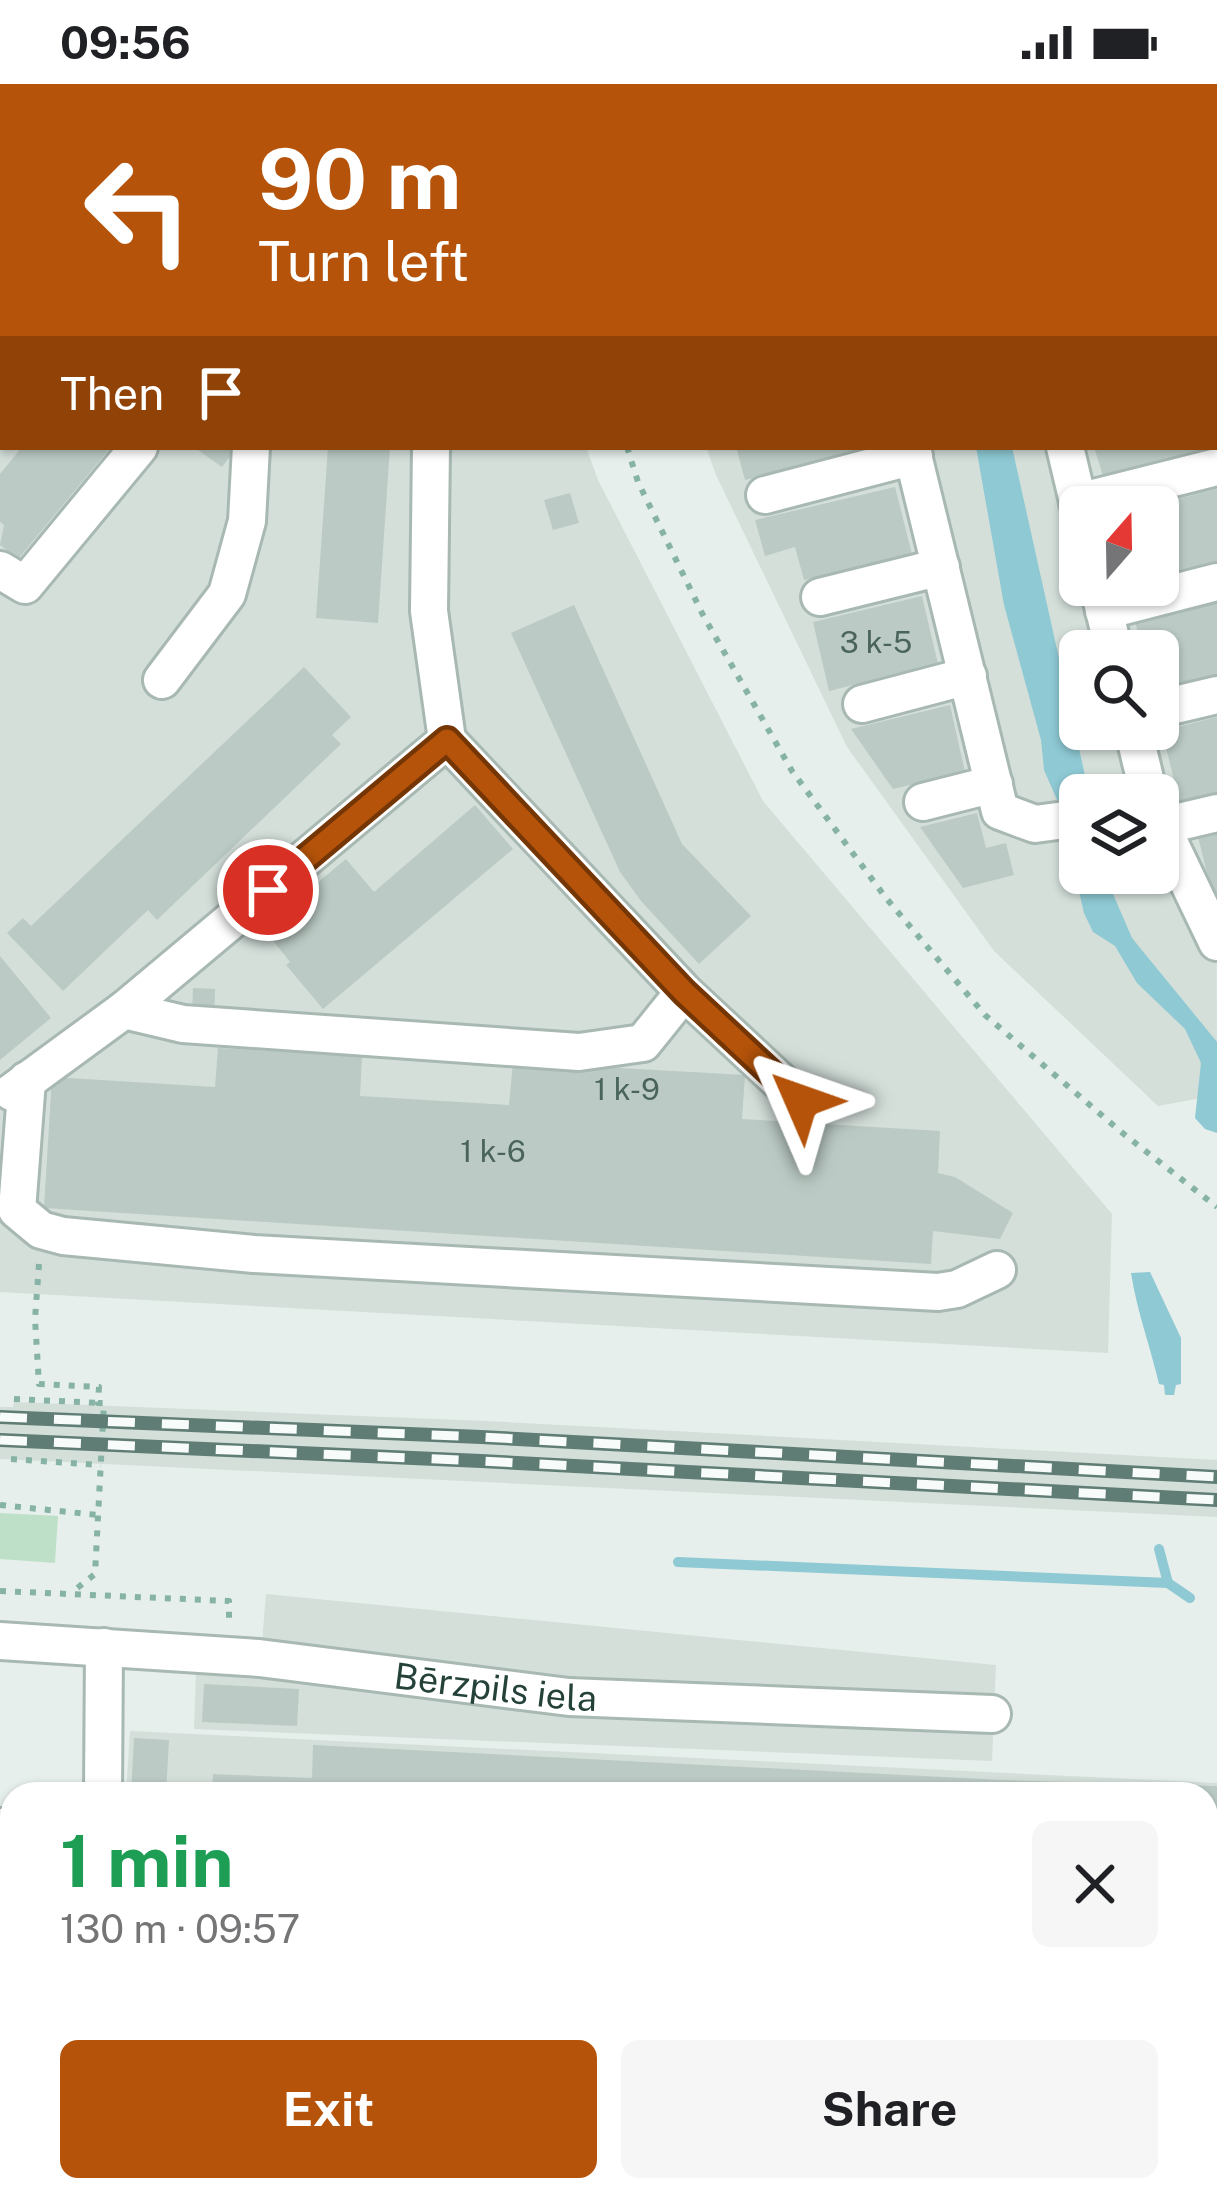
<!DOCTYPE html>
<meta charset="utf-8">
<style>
body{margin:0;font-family:"Public Sans",sans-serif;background:#f6f6f6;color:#202124;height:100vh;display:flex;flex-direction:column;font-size:45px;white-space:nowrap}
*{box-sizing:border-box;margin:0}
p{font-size:39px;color:#757577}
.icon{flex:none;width:66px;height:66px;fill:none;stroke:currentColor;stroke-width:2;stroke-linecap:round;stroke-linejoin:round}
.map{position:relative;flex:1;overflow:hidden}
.panel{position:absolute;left:0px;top:1698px;width:1218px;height:420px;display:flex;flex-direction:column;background:#fff;border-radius:36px 36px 0 0;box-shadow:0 3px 9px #0004}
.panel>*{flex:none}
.top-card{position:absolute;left:0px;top:0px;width:1218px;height:366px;box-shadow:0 3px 9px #0004;background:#b45309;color:#fff;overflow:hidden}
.needle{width:78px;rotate:20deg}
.buttons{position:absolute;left:1059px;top:402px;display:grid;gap:24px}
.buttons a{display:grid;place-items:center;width:120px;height:120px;border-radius:18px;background:#fff;box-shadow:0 3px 9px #0004;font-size:60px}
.pin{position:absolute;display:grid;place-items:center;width:102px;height:102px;color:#fff;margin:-51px;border:6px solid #fff;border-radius:50%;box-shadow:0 3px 12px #0007}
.me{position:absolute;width:132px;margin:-66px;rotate:313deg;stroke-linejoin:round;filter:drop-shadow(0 0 9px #0008)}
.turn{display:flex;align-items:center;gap:42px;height:252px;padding:0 60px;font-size:54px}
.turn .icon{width:156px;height:156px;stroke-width:2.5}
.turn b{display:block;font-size:84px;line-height:102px}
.then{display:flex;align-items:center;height:114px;padding:0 60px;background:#0003;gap:24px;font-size:45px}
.round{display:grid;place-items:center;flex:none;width:126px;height:126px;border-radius:18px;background:#f6f6f6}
.head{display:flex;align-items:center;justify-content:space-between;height:204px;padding:0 60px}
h1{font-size:72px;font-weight:700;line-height:90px;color:#1e9e55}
.button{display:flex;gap:24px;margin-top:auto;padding:24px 60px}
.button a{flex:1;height:138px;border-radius:18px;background:#b45309;color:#fff;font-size:48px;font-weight:700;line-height:138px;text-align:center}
.button a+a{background:#f6f6f6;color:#202124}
.status{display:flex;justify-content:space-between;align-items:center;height:84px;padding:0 60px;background:#fff;direction:ltr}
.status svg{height:33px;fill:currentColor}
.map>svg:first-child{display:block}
</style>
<div class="status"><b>09:56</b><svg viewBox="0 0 49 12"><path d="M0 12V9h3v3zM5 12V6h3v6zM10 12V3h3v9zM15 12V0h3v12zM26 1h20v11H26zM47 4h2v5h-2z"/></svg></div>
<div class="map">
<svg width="1217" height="2118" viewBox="0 0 1217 2118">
<rect width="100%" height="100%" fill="#e6efeb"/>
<path fill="#d4dfda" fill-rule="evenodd" d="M0 0H446L3 3V363H586L598 396 763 717 1112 1130 1108 1269 0 1208Z
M1215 61 1217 1011 1158 1022 994 867 847 663 716 391 706 363H1215ZM1080 423H1158V501H1080ZM1080 567H1158V645H1080ZM1080 711H1158V789H1080Z
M14 1318 486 1337 1217 1376V1433L0 1375V1323H13Z
M266 1510 996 1581 992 1677 194 1645 196 1590 259 1595Z
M130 1647 1217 1699V2118H150L101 2114 102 2106H1206V1710H126Z"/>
<path fill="#bfe0c8" d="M0 1429 58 1432 55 1479 0 1475Z"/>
<path fill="#8ec9d4" d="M976 363H1012L1086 696 1076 715 1058 718 1044 686 1041 656 1004 521Z
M1080 754V789H1104L1132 854 1217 958V1049L1205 1045 1195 1034 1201 979 1185 945 1137 899 1115 862 1093 848 1084 829 1067 756Z
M1150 1188 1181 1254V1300L1176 1301 1174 1311H1165L1164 1301 1159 1300C1150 1261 1137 1228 1131 1189Z"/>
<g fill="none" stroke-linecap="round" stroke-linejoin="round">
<path stroke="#8ec9d4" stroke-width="10" d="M977 3 978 0
M1159 1465 1168 1499 1190 1514
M678 1478 1168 1499"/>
</g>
<path fill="#bbcac4" d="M22 363H111L18 475 0 461 4 441 0 438V390Z
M201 363H237L222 383 198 366Z
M328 363H390L378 539 316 534Z
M736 363H869L870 365 745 396Z
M1094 363H1217V366L1104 395Z
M895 403 912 470 804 496 795 463 765 472 755 436Z
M1217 405V479L1158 494V420Z
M570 409 579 439 553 446 544 416Z
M922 512 938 580 829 607 813 538Z
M1217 517V595L1158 610V567H1143L1135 538Z
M574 521 682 760 751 832 699 880 641 817 620 788 511 549Z
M304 583 351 633 332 651 341 660 157 836 148 826 63 907 7 849 23 834 31 842Z
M950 621 965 688 893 705 851 645Z
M1217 633V711L1180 720 1162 647Z
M475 721 513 765 323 925 286 881 290 878 263 844 346 775 374 808Z
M977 729 986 764 1006 759 1014 791 963 804 920 743Z
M1217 748V821H1215L1198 753Z
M0 872 51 934 0 976Z
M193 904 215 905 214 934 192 933Z
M218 964 362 972 360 1012 509 1021 513 978 745 991 742 1035 940 1047 938 1089 955 1093 1013 1129 1000 1155 933 1147 931 1180 44 1124 52 993 215 1003Z
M204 1600 299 1605 297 1642 202 1638Z
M134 1654 169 1656 166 1710H131Z
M313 1661 1002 1696 1217 1702V1950H1206V1710H212L213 1690 312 1694Z
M0 1805H6L4 1855H0Z
M1206 2006H1217V2053H1206Z
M248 2106H576L575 2118H389L248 2110Z
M681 2106H791V2115L681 2118Z"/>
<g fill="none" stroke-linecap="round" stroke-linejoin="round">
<g stroke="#a8b8b2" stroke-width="42">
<g id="minor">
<path d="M185 0 186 3"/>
<path d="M638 0V3"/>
<path d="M38 3 41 0"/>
<path d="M403 3V0"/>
<path d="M0 34 3 32"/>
<path d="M1215 38H1217"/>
<path d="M1215 155 1217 154"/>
<path d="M1215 266H1217"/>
<path d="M911 363 1000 727 1035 740 1080 734"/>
<path d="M1065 363 1080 426"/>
<path d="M765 411 914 372"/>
<path d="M1078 418 1217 383"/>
<path d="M0 486 25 501 139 363"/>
<path d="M1098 501 1114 567"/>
<path d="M820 513 941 483"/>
<path d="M1104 527 1217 498"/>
<path d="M162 596 227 510 247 437 251 363"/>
<path d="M862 620 968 592"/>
<path d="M1158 625 1217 611"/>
<path d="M1133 645 1149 711"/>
<path d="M447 656 684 908 801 1017"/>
<path d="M923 718 994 700"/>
<path d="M1158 735 1217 858"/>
<path d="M1162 742 1217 729"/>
<path d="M124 926 183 940 579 968 643 959 684 908"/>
<path d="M27 996 17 1126 41 1146 63 1152 254 1170 938 1208 957 1205 997 1186"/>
<path d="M12 1008 124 926 447 656 429 527 431 363"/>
<path id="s1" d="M0 1557 259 1574 569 1613 992 1630"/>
<path d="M103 1710 104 1563"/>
<path d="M0 1743H12"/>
<path d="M1206 1976H1217"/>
<path d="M844 2106V2118"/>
<path d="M79 2118V2106"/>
<path d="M635 2118 636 2106"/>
<path d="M1133 2118 1134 2106"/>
</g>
</g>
<path stroke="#86b3a5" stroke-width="6" stroke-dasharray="6 9" stroke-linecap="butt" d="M532 0V3
M558 3 581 0
M627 363 638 398 703 531 792 687 886 814 985 931 1120 1047 1217 1123
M39 1180 35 1235 39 1300 99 1303 98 1319H104L95 1490 71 1509
M14 1315 100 1319
M11 1375 101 1381
M0 1421 98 1431
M0 1507 229 1517V1537
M0 1799H11L12 1783
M2 1909H12
M0 2027 12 2029"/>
<use href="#minor" stroke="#fff" stroke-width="36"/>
<g stroke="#5f7d75" stroke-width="14">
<path id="rail" d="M0 1333 481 1353 1217 1393
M0 1356 481 1377 1217 1416"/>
</g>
<use href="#rail" stroke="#f7fbf9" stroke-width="9" stroke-dasharray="27" stroke-linecap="butt"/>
</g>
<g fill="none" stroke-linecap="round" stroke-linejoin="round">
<g stroke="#753606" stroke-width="30">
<path id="route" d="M268 806 447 656 684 908 801 1017"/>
</g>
<use href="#route" stroke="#b45309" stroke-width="21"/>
</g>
<g text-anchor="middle" stroke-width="9" stroke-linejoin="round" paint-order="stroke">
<g font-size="30" fill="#4a645c">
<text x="876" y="569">3 k-5</text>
<text x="627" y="1016">1 k-9</text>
<text x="493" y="1078">1 k-6</text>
</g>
<g font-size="36" fill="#24423a" stroke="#f7fbf9">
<text dy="13" stroke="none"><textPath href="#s1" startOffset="498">Bērzpils iela</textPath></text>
</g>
</g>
</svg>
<div class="buttons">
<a><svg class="needle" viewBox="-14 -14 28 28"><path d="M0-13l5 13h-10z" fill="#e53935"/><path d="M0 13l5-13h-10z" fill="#757577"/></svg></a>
<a><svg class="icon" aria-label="search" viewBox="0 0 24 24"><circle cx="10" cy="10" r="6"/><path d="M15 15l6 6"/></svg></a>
<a><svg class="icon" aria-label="layers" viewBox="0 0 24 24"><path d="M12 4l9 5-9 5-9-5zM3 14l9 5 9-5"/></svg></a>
</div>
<div class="pin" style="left:268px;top:806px;background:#d93025"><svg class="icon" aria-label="arrive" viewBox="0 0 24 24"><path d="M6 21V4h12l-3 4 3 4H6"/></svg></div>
<svg class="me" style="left:801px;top:1017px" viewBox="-20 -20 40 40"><path d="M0-17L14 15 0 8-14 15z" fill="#b45309" stroke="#fff" stroke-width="4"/></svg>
<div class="top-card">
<div class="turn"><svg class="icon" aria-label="left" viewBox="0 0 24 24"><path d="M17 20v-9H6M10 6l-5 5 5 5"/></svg><div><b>90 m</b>Turn left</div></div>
<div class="then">Then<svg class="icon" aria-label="arrive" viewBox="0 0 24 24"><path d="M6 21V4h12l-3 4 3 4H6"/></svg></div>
</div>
<section class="panel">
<div class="head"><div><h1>1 min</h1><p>130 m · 09:57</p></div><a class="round"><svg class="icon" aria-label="close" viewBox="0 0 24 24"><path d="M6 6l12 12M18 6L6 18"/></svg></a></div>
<div class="button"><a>Exit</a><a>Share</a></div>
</section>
</div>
